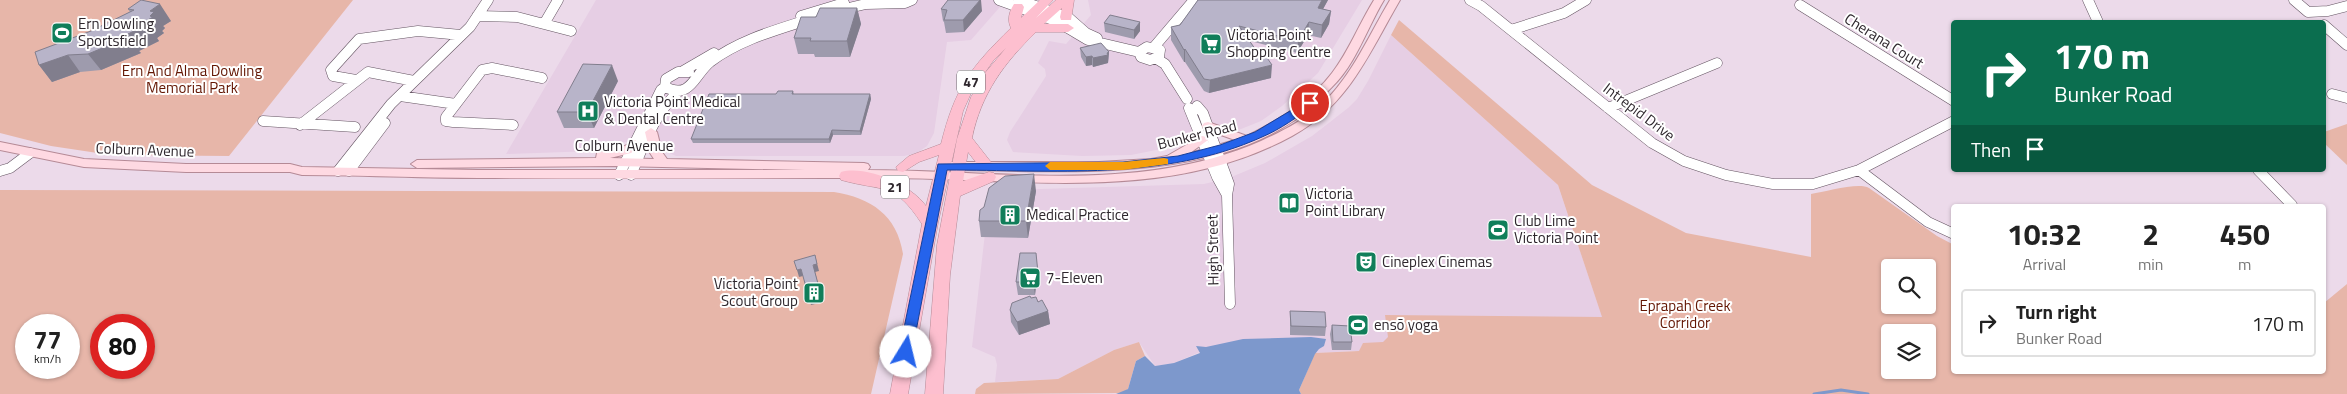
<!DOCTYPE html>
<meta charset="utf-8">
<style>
body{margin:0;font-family:"Titillium Web",sans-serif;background:#f2f2f2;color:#222;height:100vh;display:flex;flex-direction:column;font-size:19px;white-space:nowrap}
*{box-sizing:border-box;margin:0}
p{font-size:16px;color:#767676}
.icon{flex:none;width:28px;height:28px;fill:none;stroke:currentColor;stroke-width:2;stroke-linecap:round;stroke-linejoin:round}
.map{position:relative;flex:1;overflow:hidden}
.panel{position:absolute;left:1951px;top:204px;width:375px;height:170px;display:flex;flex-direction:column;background:#fff;border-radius:5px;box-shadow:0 1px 4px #0004}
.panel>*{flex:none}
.banner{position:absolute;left:1951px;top:20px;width:375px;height:152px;border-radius:5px;box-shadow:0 1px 4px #0004;background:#0b6e4f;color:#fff;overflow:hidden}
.controls{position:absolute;left:1881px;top:259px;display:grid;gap:10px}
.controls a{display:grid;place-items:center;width:55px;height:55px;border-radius:5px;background:#fff;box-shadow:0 1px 4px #0004;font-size:25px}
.speed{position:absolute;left:15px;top:314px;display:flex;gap:10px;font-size:25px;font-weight:700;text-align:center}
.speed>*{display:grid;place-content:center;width:65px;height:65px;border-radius:50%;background:#fff;box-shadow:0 1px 4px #0004;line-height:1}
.speed small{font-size:12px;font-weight:400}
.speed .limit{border:8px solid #d22;background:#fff;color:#111}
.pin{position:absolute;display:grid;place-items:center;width:42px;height:42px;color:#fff;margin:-21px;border:2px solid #fff;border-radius:50%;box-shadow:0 1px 5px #0007}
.me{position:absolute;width:55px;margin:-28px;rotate:9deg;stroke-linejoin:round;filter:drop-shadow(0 0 4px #0008)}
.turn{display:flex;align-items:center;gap:18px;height:105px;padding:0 20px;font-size:22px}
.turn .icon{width:65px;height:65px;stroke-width:2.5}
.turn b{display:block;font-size:35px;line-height:42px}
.then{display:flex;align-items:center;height:48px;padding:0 20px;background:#0003;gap:10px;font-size:19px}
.eta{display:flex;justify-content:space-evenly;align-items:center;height:85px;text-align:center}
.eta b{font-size:30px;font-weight:700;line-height:35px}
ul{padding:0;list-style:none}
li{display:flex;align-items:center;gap:15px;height:68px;margin:0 10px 8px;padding:0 10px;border:2px solid #e0e0e0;border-radius:5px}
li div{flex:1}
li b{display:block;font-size:19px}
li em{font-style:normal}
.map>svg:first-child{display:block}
</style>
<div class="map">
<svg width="2347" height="394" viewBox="0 0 2347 394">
<rect width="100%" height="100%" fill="#ecdaea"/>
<path fill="#e6cee4" d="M596 0H1006L971 40 947 42 934 133 927 146 917 153 904 156H676L663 150 661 142H624L615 147 594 151 506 154Z
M1088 0H1362L1318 73 1282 106 1261 121 1221 137 1131 155 1082 156 1013 152 1007 140 1010 132 1046 76 1045 69 1038 63 1049 41 1066 44 1091 15Z
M1391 35 1558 185 1616 358 1354 351 1315 353 1200 352 1174 363 1155 366 1139 342 1114 350 1058 379 995 382 997 365 995 357 972 347 988 207 1010 190 1204 184 1229 178 1265 163 1312 136 1348 108 1357 99 1368 81Z"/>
<path fill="#e7b6a9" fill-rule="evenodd" d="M0 0H353L229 156 111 155 51 146 0 133Z
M1399 20 1592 185 1686 233 1811 257V194C1826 192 1858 182 1869 188L1937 236 1954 245V371H2324V303L2347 284V394H1301L1299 390 1315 353 1359 351 1363 343 1383 342 1388 337 1385 315 1602 317 1558 185 1391 35ZM1890 268H1928V305H1890ZM1890 332H1928V370H1890Z
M2347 124V165L2324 143V132Z
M0 190 834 192C871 198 897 215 903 254L871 394H0ZM26 325H69V368H26ZM101 325H144V368H101Z
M1139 342 1145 356 1136 361 1128 389 1122 393 975 394 976 389 984 383 1058 379 1114 350Z"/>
<path fill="#7d98cc" d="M1311 337 1326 339 1324 346 1319 349 1315 354 1299 390 1301 394H1116L1128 389 1136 361 1145 356 1155 366 1174 363 1200 353 1196 346 1206 347 1243 339Z"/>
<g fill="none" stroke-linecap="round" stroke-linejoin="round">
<path stroke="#7d98cc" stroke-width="3" d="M1814 394 1841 390 1868 394"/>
<g stroke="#645462" stroke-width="11">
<path id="minor" d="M999 0 1056 21 1088 40 1139 52
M1019 0 1069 18 1086 33 1097 38
M1470 0 1481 6 1652 143 1684 161 1726 175 1773 184H1813L1859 170 1954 121
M2088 0 2098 22
M2294 0 2308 12 2328 11 2347 6
M1800 5 1954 101
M836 11 866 4 905 3 912 0
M477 16 517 17 571 31
M801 16 844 3
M544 24 558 0
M2324 25 2347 45
M1511 30 1564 13 1586 0
M1147 47 1160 50 1159 57 1150 60 1141 57 1139 52Z
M1154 47 1194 0
M1157 59 1165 64 1187 99
M683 71 714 53
M356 80 333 76 331 70 359 39 418 31 461 35
M665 87C691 100 694 75 710 62 739 40 776 30 810 19
M2332 94 2347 98
M400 96 456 104
M1197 106 1203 113 1229 184 1227 195 1230 304
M1189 108 1217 177 1227 195
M1608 108 1717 63
M263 121 355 127
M300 125 368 72 414 81
M513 125 453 122 446 121V117L482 70 492 68 542 78
M1859 170 1928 222 1954 234
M2258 170 2292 205
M0 171 10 168 30 153
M338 171 391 104 470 27 488 0
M349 171 385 123
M619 175 661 90 665 87 666 79 678 72H689
M631 175C644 145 654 114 679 91"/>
</g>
<g stroke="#b58a96" stroke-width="2">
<path id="major" d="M1374 0H1384C1367 28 1356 64 1332 87 1321 98 1308 111 1295 120 1201 184 1058 170 949 170L943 166 949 162H1099L1151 159 1167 156 1202 136 1206 137 1208 140 1190 153 1235 140 1204 129 1202 126 1204 123 1208 122 1247 136C1278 120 1310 102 1332 73 1349 51 1359 24 1374 0Z
M1390 0H1400C1369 53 1349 105 1292 136 1168 204 1021 178 886 178 751 178 615 179 479 178 420 178 361 175 302 175L290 172H186L84 167 0 150V142L84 159 186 164H290L302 167 478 170H805L617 166 417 168 411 164 417 160 596 158 597 153 623 147 635 140 641 144 631 153 610 158 654 159 650 153 645 132 651 128 657 132 662 152 667 159 864 163 868 164 870 167 868 170C998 170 1139 195 1261 141 1283 131 1304 120 1322 104 1352 76 1369 35 1390 0Z"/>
</g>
<g stroke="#b58a96" stroke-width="1">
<path id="highway" d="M1040 0H1053L1036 18 1056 0H1074L1071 20H1061L1060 17 1062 8 1044 24H1068L1074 28 1068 32H1036C1004 63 981 94 972 138L994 166 992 170H982L968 152 963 181 989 172 994 173 996 177 994 181 960 196 950 275 943 394H925L937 245 957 139 971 97 985 73 1006 48 993 61 972 91 963 111 938 223 908 394H890L922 224C894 181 884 192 841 180L839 176 841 172C867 165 911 185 926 206L939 155 919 162 903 172 898 171 896 167 909 156 941 144C955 88 970 68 1011 28 1007 20 1009 12 1014 4H1022L1024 7 1021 18Z"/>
</g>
<use href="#minor" stroke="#fff" stroke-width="10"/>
<use href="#major" fill="#fed9e2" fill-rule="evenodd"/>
<use href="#highway" fill="#fdbfcf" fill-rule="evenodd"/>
</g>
<path fill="#9e9bad" d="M1198 0H1328L1323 9 1331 11 1329 24 1321 38 1308 35 1297 53 1250 41 1271 78 1209 93 1204 91 1185 62H1184L1171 40V27L1180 25Z
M857 8 861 24 850 57H815L814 54H798L794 38 816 17Z
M128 9 171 21 163 26 165 28 162 31 164 33 157 38 159 41 139 51 141 53 101 70 80 72 52 82 39 65 91 31 130 12Z
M941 9 982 11 964 32 946 33 944 22 943 21Z
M1140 22V31L1134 39 1105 32 1104 23Z
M1080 48 1109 52 1108 63 1093 67 1092 65 1086 66 1081 57Z
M618 81 594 128H564L557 112Z
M793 91 794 94H870L871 99 861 135H833L830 143H693L691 139 776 94Z
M1036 191 1028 238 981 237 979 221Z
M1036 253 1039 286H1036L1035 295H1018L1016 282Z
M1031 298 1038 302 1048 311 1050 324 1019 335 1011 322 1010 310Z
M1290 311 1326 327 1325 336 1290 335Z
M1332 325 1352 342 1351 350H1332L1330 334Z"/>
<path fill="#817e8d" d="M980 0H981L982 11 964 32 963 20Z
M1322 0H1328L1317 20 1318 8Z
M160 4 171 21 163 26 165 28 162 31 164 33 157 38 159 41 139 51 141 53 101 70 88 54 126 35 144 22 150 16V11Z
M857 8 861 24 850 57 847 41Z
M1331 11 1329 24 1321 38 1322 25Z
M1140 22V31L1134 39V30Z
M1309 22 1308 35 1297 53 1298 41Z
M1185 49V62H1184V50Z
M1109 52 1108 63 1093 67V58Z
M68 55 80 72 52 82 39 65Z
M1092 56V65L1086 66V57Z
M612 65 618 81 594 128 587 112Z
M1272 65 1271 78 1209 93 1210 80Z
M870 94 871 99 861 135 860 131Z
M832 130 833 135 830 143 829 139Z
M1034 174 1036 191 1028 238 1026 221Z
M815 255 819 271 815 272 823 302 811 305 809 298Z
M801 269 803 276 799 277 797 270Z
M1034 273 1036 286 1035 295 1033 282Z
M1048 311 1050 324 1019 335 1017 322Z"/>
<path fill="#b8b4c9" stroke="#817e8d" d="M141 0 160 4 150 11 154 12 150 16 153 17 144 22 148 24 126 35 129 37 88 54 68 55 39 65 35 52 91 31 134 10 128 9Z
M948 0H980L963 20H944L947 10 941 9Z
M1198 0H1322L1318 8 1331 11 1322 25 1309 22 1298 41 1239 26 1258 53 1263 52 1272 65 1210 80 1204 79 1185 49 1184 50 1171 27 1180 25Z
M820 8H857L847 41H810L811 38H794L801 17H816Z
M1110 15 1140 22 1134 30 1104 23Z
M1101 43 1109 52 1107 53 1108 55 1093 58 1092 56 1086 57 1080 48Z
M583 64 612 65 587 112H557Z
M778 91H793L792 94H870L860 131 832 130 829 139H691L709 94H776Z
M1034 174 1026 221H979L980 210 984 207 989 188 1005 176Z
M1020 253H1036L1038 273H1034L1033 282H1016Z
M815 255 817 264 813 265 821 295 809 298 801 269 797 270 794 261Z
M1030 296 1031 298 1036 297 1038 302 1042 300 1048 311 1017 322 1010 310 1012 303Z
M1290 311 1325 312 1326 327 1291 326Z
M1332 325 1350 326 1352 342H1333Z"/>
<path fill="#2563eb" stroke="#184099" d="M1310 99 1315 103 1314 105C1297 117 1281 129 1262 137 1165 181 1052 170 947 170L912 352 906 358 901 356 899 352 938 164 1123 162 1178 156 1220 145 1255 132Z"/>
<path fill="#f59e0b" d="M1164 158 1168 159V164L1123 170H1050L1045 166 1050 162H1123Z"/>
<defs>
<g id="stadium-square" transform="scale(1.125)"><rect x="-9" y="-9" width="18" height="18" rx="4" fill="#107e5a" stroke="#fff"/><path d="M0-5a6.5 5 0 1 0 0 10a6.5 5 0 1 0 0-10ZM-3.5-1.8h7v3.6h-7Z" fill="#fff"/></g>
<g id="supermarket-square" transform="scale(1.125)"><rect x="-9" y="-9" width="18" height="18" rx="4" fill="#107e5a" stroke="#fff"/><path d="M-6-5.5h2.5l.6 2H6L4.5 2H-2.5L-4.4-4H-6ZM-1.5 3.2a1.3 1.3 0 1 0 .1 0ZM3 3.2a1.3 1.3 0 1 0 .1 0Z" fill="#fff"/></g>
<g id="hospital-square" transform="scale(1.125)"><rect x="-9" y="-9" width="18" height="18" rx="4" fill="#107e5a" stroke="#fff"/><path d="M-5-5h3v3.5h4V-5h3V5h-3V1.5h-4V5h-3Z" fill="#fff"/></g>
<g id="library-square" transform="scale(1.125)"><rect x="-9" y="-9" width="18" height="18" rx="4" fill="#107e5a" stroke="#fff"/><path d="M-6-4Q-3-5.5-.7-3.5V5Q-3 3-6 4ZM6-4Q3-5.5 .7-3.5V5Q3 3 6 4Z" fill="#fff"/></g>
<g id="building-square" transform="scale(1.125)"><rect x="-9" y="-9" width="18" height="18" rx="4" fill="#107e5a" stroke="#fff"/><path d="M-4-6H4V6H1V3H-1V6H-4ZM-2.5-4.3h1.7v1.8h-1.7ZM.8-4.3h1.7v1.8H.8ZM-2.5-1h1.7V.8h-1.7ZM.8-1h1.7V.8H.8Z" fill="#fff"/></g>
<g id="theatre-square" transform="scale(1.125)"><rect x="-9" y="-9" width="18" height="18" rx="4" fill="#107e5a" stroke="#fff"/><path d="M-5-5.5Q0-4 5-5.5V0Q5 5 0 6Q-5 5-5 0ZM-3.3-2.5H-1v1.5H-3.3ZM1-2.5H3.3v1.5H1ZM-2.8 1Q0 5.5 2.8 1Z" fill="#fff"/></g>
</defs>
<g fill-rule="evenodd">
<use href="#stadium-square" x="62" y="33"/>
<use href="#supermarket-square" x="1211" y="44"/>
<use href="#hospital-square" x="588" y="111"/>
<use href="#library-square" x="1289" y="203"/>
<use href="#building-square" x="1010" y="215"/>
<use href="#stadium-square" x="1498" y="230"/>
<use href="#theatre-square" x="1366" y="262"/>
<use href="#supermarket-square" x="1030" y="278"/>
<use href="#building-square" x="814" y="293"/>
<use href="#stadium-square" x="1358" y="325"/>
</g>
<g text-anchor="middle" stroke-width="4" stroke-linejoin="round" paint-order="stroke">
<g fill="#fff" stroke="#6d686c" stroke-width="1">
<rect x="957" y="70.5" width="28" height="23" rx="4"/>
<rect x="881" y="175.5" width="28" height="23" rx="4"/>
</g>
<g font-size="14" font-weight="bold" fill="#2e272d">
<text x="971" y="87">47</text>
<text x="895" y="192">21</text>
</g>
<g font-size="15" fill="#2e272d" stroke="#fff" text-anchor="start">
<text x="78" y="29">Ern Dowling<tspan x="78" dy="17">Sportsfield</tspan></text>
<text x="1227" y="40">Victoria Point<tspan x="1227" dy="17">Shopping Centre</tspan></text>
<text x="604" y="107">Victoria Point Medical<tspan x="604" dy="17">&amp; Dental Centre</tspan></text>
<text x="1305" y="199">Victoria<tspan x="1305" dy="17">Point Library</tspan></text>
<text x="1026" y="220">Medical Practice</text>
<text x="1514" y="226">Club Lime<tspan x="1514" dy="17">Victoria Point</tspan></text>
<text x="1382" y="267">Cineplex Cinemas</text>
<text x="1046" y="283">7-Eleven</text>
<text x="798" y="289" text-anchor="end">Victoria Point<tspan x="798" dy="17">Scout Group</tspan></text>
<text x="1374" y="330">ensō yoga</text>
</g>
<g font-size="15" fill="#2e272d" stroke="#fff">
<text transform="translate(1884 41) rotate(32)" y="5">Cherana Court</text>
<text transform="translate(1639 112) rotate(37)" y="5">Intrepid Drive</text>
<text transform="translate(1197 135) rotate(-14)" y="5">Bunker Road</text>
<text x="624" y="151">Colburn Avenue</text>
<text transform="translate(145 150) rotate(2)" y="5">Colburn Avenue</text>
<text transform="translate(1213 250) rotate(-91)" y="5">High Street</text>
</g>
<g font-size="15" fill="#631603" stroke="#fff">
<text x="192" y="76">Ern And Alma Dowling<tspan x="192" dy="17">Memorial Park</tspan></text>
<text x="1685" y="311">Eprapah Creek<tspan x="1685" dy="17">Corridor</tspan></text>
</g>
</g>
</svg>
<div class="controls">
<a><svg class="icon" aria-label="search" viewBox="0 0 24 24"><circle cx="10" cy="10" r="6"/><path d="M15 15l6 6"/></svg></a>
<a><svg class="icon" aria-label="layers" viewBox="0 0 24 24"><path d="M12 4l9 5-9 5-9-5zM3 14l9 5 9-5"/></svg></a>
</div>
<div class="speed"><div>77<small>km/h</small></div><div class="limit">80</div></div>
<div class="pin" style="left:1310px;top:103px;background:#d93025"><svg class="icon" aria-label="arrive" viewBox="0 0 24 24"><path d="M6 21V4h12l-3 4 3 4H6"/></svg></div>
<svg class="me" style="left:906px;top:352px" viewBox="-20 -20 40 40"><circle r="19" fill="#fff"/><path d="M0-13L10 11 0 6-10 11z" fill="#2563eb"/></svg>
<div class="banner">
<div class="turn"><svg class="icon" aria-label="right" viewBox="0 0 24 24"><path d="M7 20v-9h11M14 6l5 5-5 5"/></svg><div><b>170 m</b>Bunker Road</div></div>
<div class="then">Then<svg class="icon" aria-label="arrive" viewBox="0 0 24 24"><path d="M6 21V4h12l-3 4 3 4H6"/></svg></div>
</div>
<section class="panel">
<div class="eta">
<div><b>10:32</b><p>Arrival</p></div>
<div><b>2</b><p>min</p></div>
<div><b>450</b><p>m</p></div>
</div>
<ul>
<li><svg class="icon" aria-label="right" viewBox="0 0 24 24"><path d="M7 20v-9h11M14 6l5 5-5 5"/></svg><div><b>Turn right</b><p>Bunker Road</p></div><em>170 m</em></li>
</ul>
</section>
</div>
